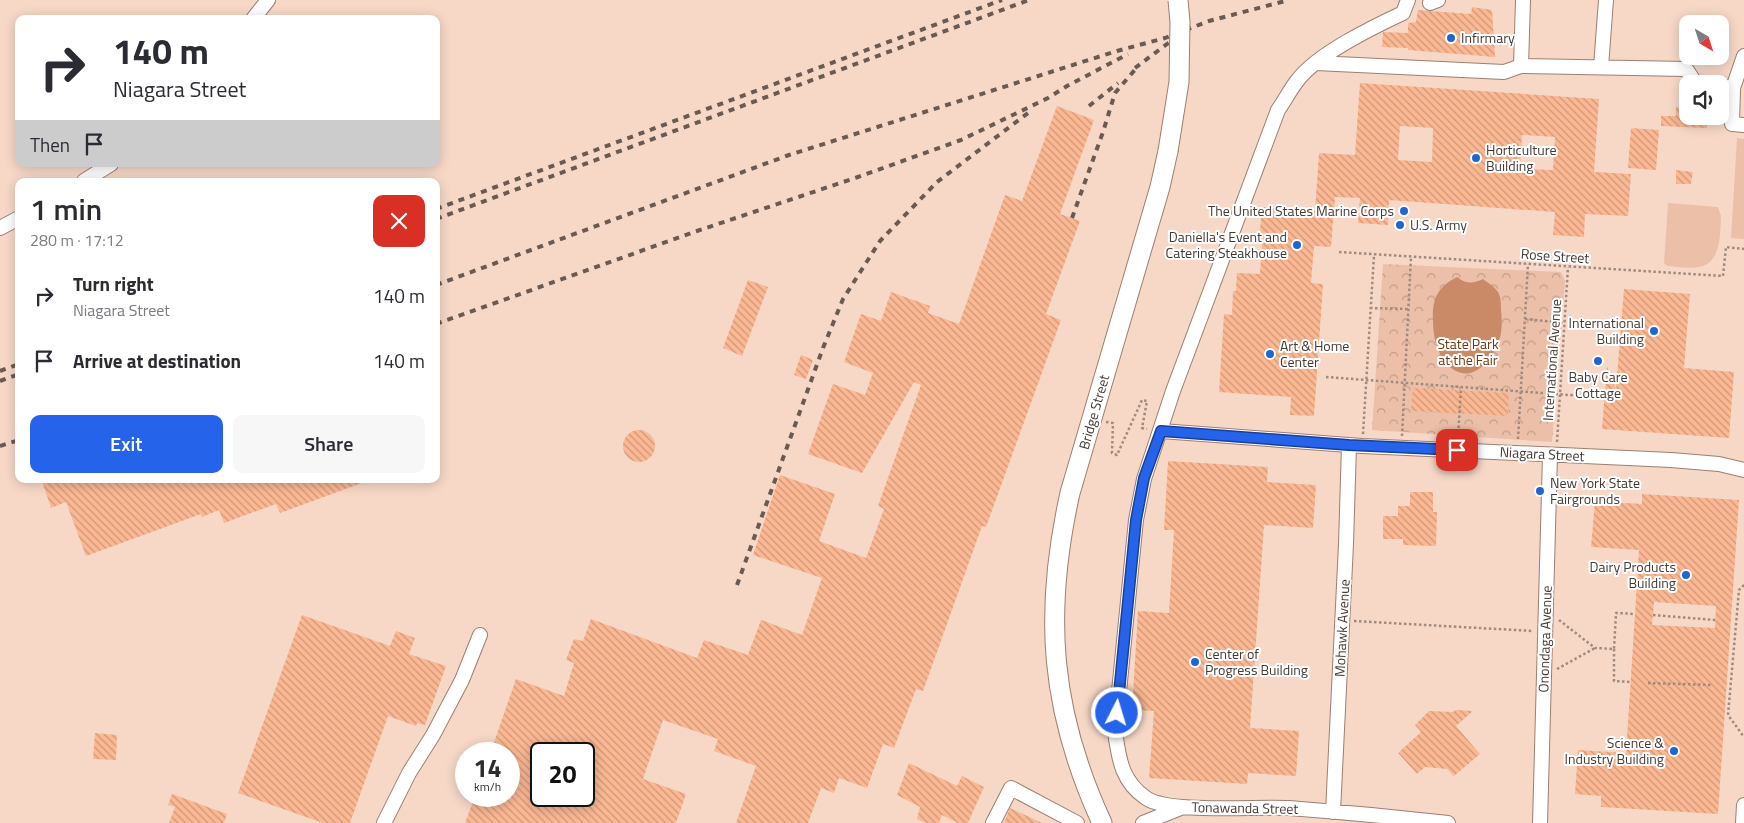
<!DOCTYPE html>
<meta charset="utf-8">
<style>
body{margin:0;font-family:"Titillium Web",sans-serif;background:#f7f7f7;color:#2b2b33;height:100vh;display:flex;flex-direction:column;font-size:19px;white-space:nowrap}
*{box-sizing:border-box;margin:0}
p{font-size:16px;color:#7c7c81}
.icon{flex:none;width:28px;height:28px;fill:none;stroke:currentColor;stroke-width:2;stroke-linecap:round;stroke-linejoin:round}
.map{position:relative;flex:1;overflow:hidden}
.panel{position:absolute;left:15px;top:178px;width:425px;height:305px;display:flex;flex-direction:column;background:#fff;border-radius:10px;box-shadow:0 2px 12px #0003}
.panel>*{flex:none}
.hud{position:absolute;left:15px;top:15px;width:425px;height:152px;border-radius:10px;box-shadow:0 2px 12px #0003;background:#fff;color:#2b2b33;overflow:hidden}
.needle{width:32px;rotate:141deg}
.tools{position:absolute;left:1679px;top:15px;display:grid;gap:10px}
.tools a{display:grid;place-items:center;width:50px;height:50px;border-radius:10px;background:#fff;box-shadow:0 2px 12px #0003;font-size:25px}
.speed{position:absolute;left:455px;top:742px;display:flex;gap:10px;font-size:25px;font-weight:700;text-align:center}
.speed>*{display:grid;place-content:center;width:65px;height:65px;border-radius:50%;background:#fff;box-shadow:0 2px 12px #0003;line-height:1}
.speed small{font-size:12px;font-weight:400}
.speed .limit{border:2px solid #111;border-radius:8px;background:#fff;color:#111}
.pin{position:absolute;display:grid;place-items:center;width:42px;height:42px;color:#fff;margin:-21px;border-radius:10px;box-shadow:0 2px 8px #0006}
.me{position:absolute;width:55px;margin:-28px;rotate:5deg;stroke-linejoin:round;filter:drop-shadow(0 0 4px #0008)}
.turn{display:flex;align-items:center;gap:18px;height:105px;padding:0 15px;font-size:22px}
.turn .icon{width:65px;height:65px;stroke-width:2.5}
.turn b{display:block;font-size:35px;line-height:42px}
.then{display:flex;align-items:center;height:48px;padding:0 15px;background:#0003;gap:10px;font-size:19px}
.round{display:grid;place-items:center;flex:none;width:52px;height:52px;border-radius:10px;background:#f7f7f7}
.head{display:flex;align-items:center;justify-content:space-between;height:85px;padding:0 15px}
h1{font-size:30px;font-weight:600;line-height:38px}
.primary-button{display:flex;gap:10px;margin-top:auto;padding:10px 15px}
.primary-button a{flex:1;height:58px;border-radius:10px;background:#2563eb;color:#fff;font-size:20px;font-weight:600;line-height:58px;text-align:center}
.primary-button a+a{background:#f7f7f7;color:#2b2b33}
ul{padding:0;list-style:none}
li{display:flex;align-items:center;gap:15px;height:65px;padding:0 15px}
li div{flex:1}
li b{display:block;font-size:19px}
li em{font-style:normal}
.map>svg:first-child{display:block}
</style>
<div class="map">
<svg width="1744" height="823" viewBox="0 0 1744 823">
<defs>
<pattern id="park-crowns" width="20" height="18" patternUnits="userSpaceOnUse" patternTransform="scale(1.25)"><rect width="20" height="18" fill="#ecc0a8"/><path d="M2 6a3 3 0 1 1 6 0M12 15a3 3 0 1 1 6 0" fill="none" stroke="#c19d89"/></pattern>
<pattern id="building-back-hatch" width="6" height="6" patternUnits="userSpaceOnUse" patternTransform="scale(1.25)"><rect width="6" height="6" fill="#fbb893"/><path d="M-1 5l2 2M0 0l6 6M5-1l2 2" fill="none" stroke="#cd9779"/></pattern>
</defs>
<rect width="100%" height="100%" fill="#f7d8c7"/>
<path fill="#ecc0a8" d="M1737 138 1744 139V239L1731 238Z
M1668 203 1718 207 1721 216C1720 233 1722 263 1699 267 1690 269 1677 267 1667 266L1664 263Z"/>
<path fill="url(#park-crowns)" d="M1383 264 1561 272 1565 281 1552 442 1372 430Z"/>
<path fill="#ca8a67" d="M1457 277C1466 284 1473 284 1483 279 1488 283 1494 286 1498 292 1501 297 1501 304 1501 310 1502 318 1502 326 1501 333 1496 359 1470 390 1446 363 1436 350 1433 336 1433 320 1432 298 1438 287 1457 277Z"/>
<path fill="url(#building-back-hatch)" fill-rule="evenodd" d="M1472 7 1492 10 1495 57 1408 50V48L1382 47 1383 32 1408 33V23L1416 22 1418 10 1471 14Z
M1360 83 1599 99 1594 172 1631 174 1628 216 1585 214 1584 237 1553 235 1555 212 1389 200 1388 225 1358 223 1360 198 1335 197 1331 247 1314 246 1311 283 1323 284 1314 416 1290 415 1291 397 1219 392 1224 314 1232 315 1233 291H1236L1237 273 1260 274 1262 243H1259L1262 207 1315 211 1319 153 1355 155ZM1400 126 1433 128 1432 162 1398 160ZM1522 135 1555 137 1553 170 1520 169Z
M1057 106 1094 120 1060 214 1080 221 1046 314 1061 320 986 527 982 526 923 691 916 689 894 748 883 744 867 788 839 778 834 793 821 788 808 823H736L756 766 714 751 718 739 663 720 643 779 686 794 676 823H465L475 796H509V754H490L516 679 564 696 574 663 566 660 574 639 583 641 591 619 697 658 704 640 748 655 761 620 802 635 822 578 753 555 780 475 835 494 819 541 866 558 884 509 878 506 921 385 914 382 862 473 808 454 833 384 865 395 873 373 844 362 861 314 881 321 891 292 930 306 928 313 959 324 1005 195 1022 201ZM541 754H584V796H541Z
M1676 107 1688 108V116H1708L1707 128 1661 126V116H1676Z
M1631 128 1659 130 1656 170 1628 168Z
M1676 170 1693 172 1691 184H1676Z
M748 280 768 287 742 356 723 348Z
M1624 289 1690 294 1684 368 1734 372 1729 438 1602 429 1607 366 1616 389Z
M801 355 813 360 806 379 794 375Z
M1413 388 1509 393 1508 416 1411 411Z
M623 446a16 16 0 1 1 32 0a16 16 0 1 1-32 0Z
M1168 461 1268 467 1267 482 1316 485 1313 528 1264 525 1250 728 1299 731 1296 776 1248 773 1247 784 1149 778 1154 711 1132 710 1138 611 1169 613 1174 530H1164Z
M48 479H90L91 482 101 479H370V480L280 513 276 504 224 523 219 510 202 517 201 514 86 556 66 502 51 508 42 481Z
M1410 492H1433V512H1437L1436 546 1403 545V539H1383V516H1398V506H1410Z
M1642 494 1739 500 1718 814 1601 807V796L1575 794 1578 750 1626 753 1635 614 1639 550 1591 547 1595 501 1642 504ZM1654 602 1716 606 1715 628 1652 625Z
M302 615 390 646 396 631 415 638 409 654 446 666 425 725 417 723 416 726 388 716 350 823H323L238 793Z
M1455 710 1473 711 1456 726 1480 754 1454 776 1447 769 1425 767 1417 774 1398 753 1421 732 1415 725 1429 711 1453 712Z
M95 733 117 735 116 760 93 759Z
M909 763 957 786 962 776 984 787 968 823H958L942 815 939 823H926L917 819 920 807 897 795Z
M172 794 227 814 224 823H169L175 807 168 805Z
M1010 808 1042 823H1004Z"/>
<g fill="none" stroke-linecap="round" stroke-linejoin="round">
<g stroke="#9c7f70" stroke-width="16">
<path id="minor" d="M1408 0 1403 13C1373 27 1317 54 1297 81 1290 90 1285 100 1278 110L1173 391 1144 479 1136 520 1115 732C1119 758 1121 781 1146 798 1169 814 1257 806 1289 808 1342 812 1395 817 1448 823
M1430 3 1438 0
M253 19 268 0
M1316 63 1504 72 1521 66 1686 69 1696 84
M1521 66 1523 0
M1601 67 1606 0
M1720 87 1733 88 1744 56
M1733 88 1732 124 1744 125
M84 181 111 164
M0 228 19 218
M1161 431 1362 446 1671 460 1719 464 1744 470
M1333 812 1346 544 1349 445
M384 823 409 773 433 735 462 680 480 635
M993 823 1011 788 1077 823
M1143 823 1183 807
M1540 823 1550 455
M1743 823 1744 805"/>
</g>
<g stroke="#9c7f70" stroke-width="21">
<path id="major" d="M1102 823C1050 710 1043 614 1070 493L1160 187 1168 151"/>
</g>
<path stroke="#a08a7f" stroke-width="2.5" stroke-dasharray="2.5 2.5" stroke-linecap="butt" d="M1339 252 1723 276 1726 247 1744 249
M1370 308 1409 309
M1525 319 1565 323
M1326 377 1596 397
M1106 422 1113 423 1112 453 1117 455 1142 400 1147 401 1142 428 1147 429
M1363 434 1374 255
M1402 436 1411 257
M1458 438 1461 387
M1518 439 1528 264
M1557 442 1568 267
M1744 585 1739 590 1728 715 1744 737
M1653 615 1715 620
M1559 620 1595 648 1614 649 1616 613 1635 614
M1354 621 1533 631
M1614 649V681L1631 682
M1557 669 1595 648
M1648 683 1711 685"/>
<use href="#minor" stroke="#fff" stroke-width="14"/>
<use href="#major" stroke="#fff" stroke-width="19"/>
<path stroke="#6a5a51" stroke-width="4" stroke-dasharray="6 6" stroke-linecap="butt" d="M1135 68 1167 44 1176 39
M1089 106 1118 83
M436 209 1002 0
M1072 218 1103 132 1115 93 1139 65
M436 219 1029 0
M436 285 789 155 1117 51 1165 38 1209 21 1289 0
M436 324 697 231 858 177 961 140 1048 98 1067 86 1128 54
M0 371 19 364
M0 381 19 374
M0 446 19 440
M737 585 823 348 843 299 880 241 937 182 1028 113"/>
<g stroke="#9c7f70" stroke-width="21" stroke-linecap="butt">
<path id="major-bridge" d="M1168 151 1179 82 1180 22 1178 0"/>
</g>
<use href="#major-bridge" stroke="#fff" stroke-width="19"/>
</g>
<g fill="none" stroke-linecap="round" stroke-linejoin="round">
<g stroke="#184099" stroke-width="12">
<path id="route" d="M1117 713 1136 520 1144 478 1161 431 1349 445 1457 450"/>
</g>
<use href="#route" stroke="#2563eb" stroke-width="9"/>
</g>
<g fill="#2066d1" stroke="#fff" stroke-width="2">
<circle cx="1451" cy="38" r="5"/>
<circle cx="1476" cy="158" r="5"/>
<circle cx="1404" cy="211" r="5"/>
<circle cx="1400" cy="225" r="5"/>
<circle cx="1297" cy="245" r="5"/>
<circle cx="1654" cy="331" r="5"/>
<circle cx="1270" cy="354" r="5"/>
<circle cx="1598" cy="361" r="5"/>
<circle cx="1540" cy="491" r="5"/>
<circle cx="1686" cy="575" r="5"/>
<circle cx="1195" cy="662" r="5"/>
<circle cx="1674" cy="751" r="5"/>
</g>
<g text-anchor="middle" stroke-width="4" stroke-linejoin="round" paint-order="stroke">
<g font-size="14" fill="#463933" stroke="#fff" text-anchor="start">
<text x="1461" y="43">Infirmary</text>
<text x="1486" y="155">Horticulture<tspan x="1486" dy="16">Building</tspan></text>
<text x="1394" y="216" text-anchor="end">The United States Marine Corps</text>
<text x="1410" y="230">U.S. Army</text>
<text x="1287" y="242" text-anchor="end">Daniella's Event and<tspan x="1287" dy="16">Catering Steakhouse</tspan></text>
<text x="1644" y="328" text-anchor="end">International<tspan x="1644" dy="16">Building</tspan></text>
<text x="1280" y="351">Art &amp; Home<tspan x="1280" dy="16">Center</tspan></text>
<text x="1598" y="382" text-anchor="middle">Baby Care<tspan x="1598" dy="16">Cottage</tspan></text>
<text x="1550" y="488">New York State<tspan x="1550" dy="16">Fairgrounds</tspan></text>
<text x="1676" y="572" text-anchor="end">Dairy Products<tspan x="1676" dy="16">Building</tspan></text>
<text x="1205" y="659">Center of<tspan x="1205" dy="16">Progress Building</tspan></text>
<text x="1664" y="748" text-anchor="end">Science &amp;<tspan x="1664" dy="16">Industry Building</tspan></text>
</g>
<g font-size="14" fill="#463933" stroke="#fff">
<text transform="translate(1555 256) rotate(4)" y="5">Rose Street</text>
<text transform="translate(1552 360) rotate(-86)" y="5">International Avenue</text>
<text transform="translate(1094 412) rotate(-74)" y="5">Bridge Street</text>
<text transform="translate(1542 454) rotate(3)" y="5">Niagara Street</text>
<text transform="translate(1342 628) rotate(-87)" y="5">Mohawk Avenue</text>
<text transform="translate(1545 639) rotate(-88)" y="5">Onondaga Avenue</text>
<text transform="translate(1245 808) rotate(1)" y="5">Tonawanda Street</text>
</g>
<g font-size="14" fill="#743810" stroke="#fff">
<text x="1468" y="349">State Park<tspan x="1468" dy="16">at the Fair</tspan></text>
</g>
</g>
</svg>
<div class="tools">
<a><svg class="needle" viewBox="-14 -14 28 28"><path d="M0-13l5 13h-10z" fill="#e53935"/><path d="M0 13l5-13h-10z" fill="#7c7c81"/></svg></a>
<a><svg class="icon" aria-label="sound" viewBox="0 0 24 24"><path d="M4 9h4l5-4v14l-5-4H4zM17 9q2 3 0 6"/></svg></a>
</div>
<div class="speed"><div>14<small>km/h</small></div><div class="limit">20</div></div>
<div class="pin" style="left:1457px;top:450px;background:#d93025"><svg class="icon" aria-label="arrive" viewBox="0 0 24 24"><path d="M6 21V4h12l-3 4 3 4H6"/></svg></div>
<svg class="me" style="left:1117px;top:713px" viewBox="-20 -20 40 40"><circle r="17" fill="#2563eb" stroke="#fff" stroke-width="3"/><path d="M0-11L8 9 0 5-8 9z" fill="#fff"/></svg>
<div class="hud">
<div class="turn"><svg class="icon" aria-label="right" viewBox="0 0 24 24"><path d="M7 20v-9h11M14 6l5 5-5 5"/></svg><div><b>140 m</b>Niagara Street</div></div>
<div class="then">Then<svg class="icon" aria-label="arrive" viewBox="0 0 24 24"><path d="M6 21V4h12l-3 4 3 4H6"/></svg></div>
</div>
<section class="panel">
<div class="head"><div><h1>1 min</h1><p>280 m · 17:12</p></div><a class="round" style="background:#d93025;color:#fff"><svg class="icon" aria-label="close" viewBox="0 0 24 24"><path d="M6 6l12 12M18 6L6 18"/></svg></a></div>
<ul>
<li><svg class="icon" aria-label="right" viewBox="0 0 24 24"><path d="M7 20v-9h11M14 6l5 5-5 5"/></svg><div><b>Turn right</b><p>Niagara Street</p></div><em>140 m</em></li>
<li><svg class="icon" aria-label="arrive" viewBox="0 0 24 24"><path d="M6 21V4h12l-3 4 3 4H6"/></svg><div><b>Arrive at destination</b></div><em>140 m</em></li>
</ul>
<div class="primary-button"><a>Exit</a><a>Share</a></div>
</section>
</div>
